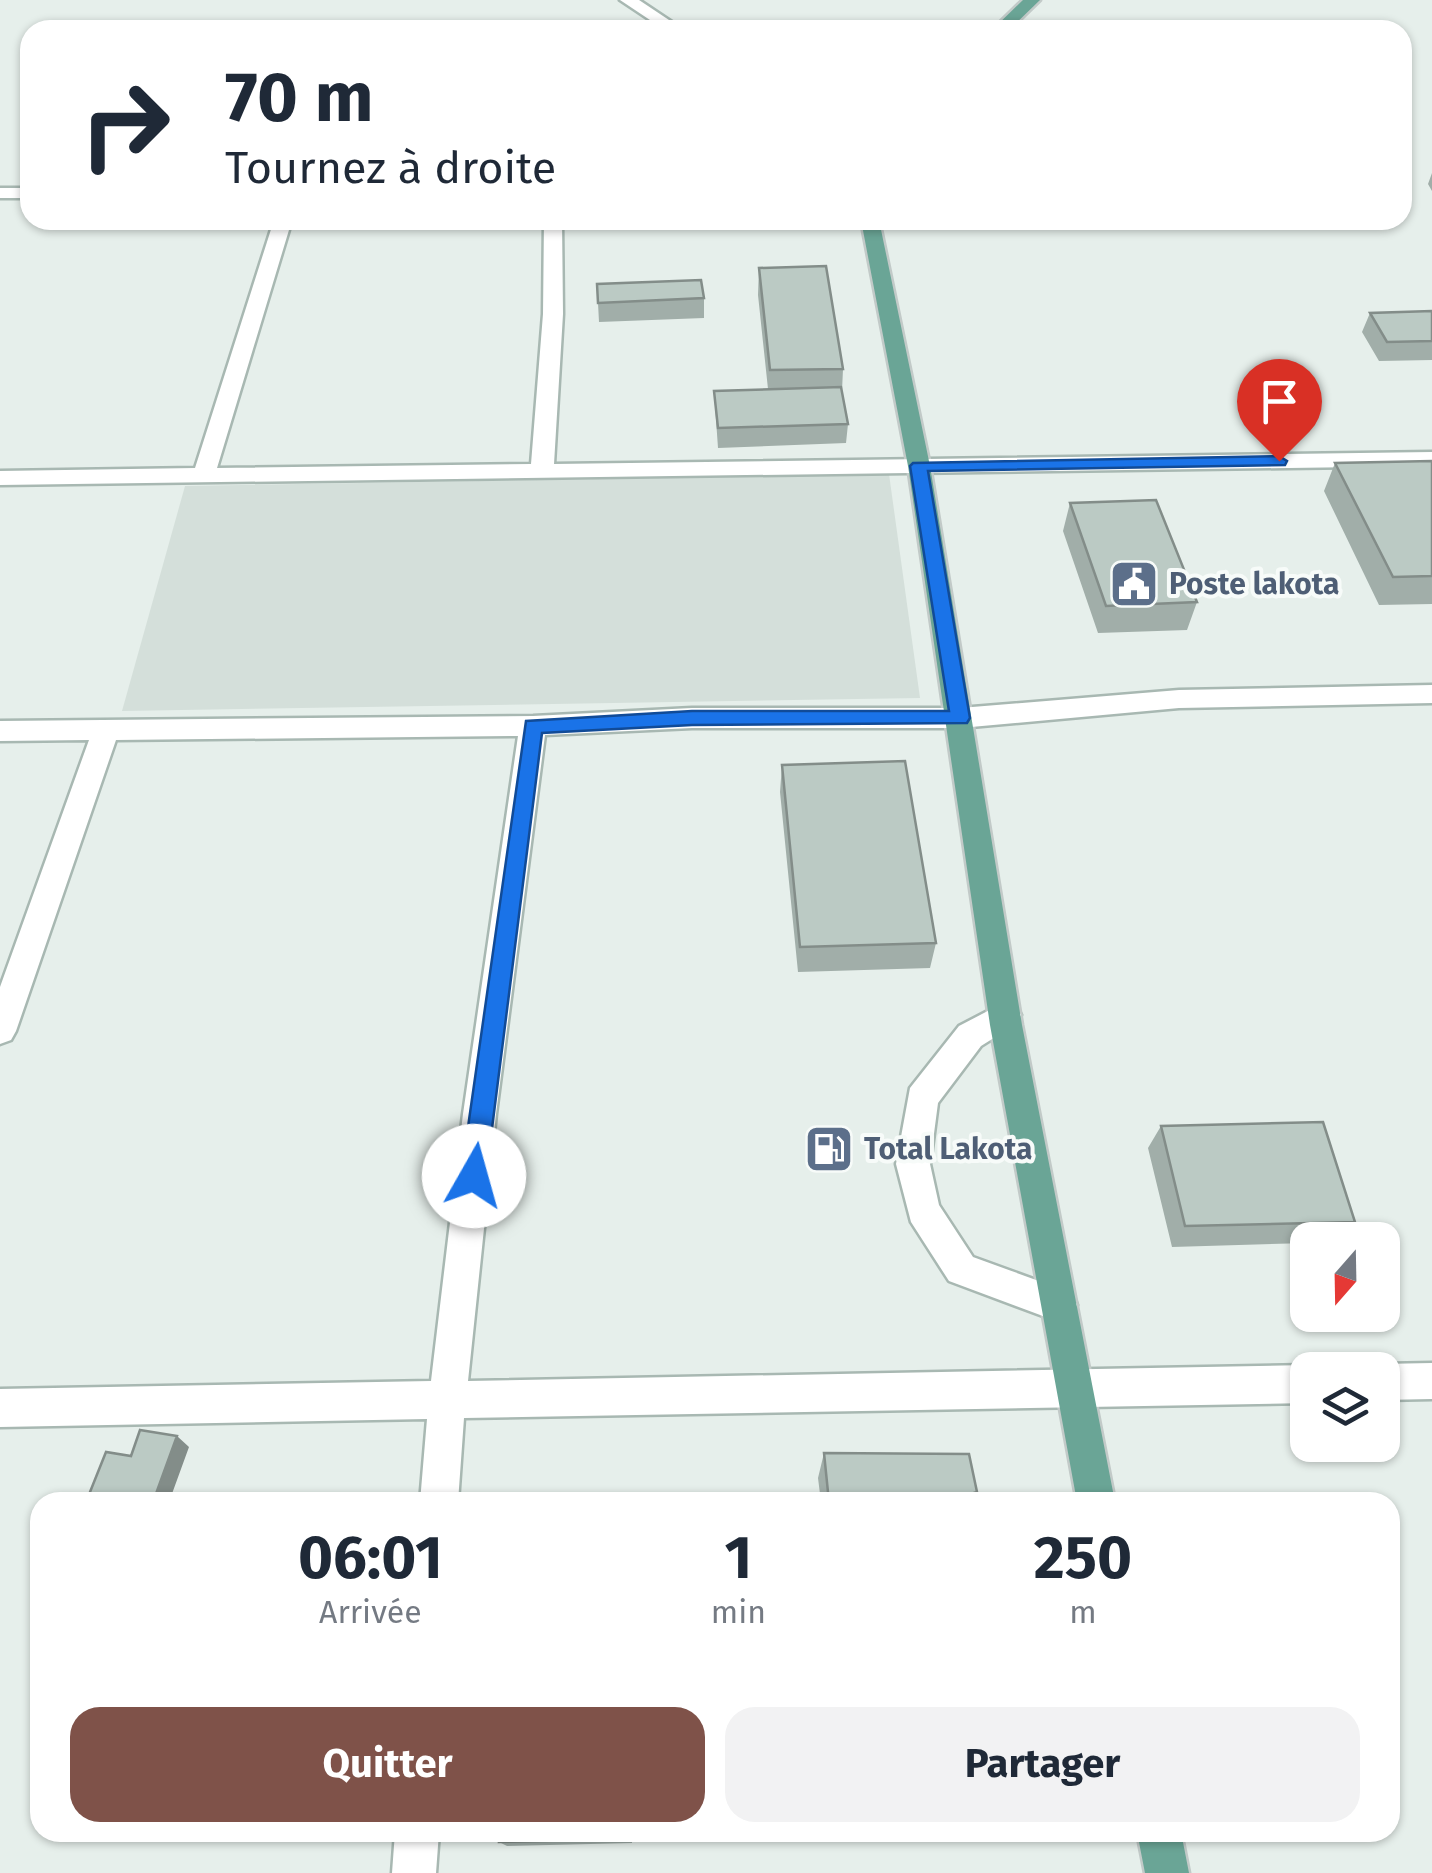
<!DOCTYPE html>
<html lang="fr">
<meta charset="utf-8">
<style>
body{margin:0;font-family:"Fira Sans",sans-serif;background:#f2f2f3;color:#1f2937;height:100vh;display:flex;flex-direction:column;font-size:38px;white-space:nowrap}
*{box-sizing:border-box;margin:0}
p{font-size:32px;color:#747a83}
.icon{flex:none;width:55px;height:55px;fill:none;stroke:currentColor;stroke-width:2;stroke-linecap:round;stroke-linejoin:round}
.map{position:relative;flex:1;overflow:hidden}
.drawer{position:absolute;left:30px;top:1492px;width:1370px;height:350px;display:flex;flex-direction:column;background:#fff;border-radius:30px;box-shadow:0 2px 8px #0004}
.drawer>*{flex:none}
.top-card{position:absolute;left:20px;top:20px;width:1392px;height:210px;border-radius:30px;box-shadow:0 2px 8px #0004;background:#fff;color:#1f2937;overflow:hidden}
.needle{width:65px;rotate:200deg}
.buttons{position:absolute;left:1290px;top:1222px;display:grid;gap:20px}
.buttons a{display:grid;place-items:center;width:110px;height:110px;border-radius:20px;background:#fff;box-shadow:0 2px 8px #0004;font-size:50px}
.pin{position:absolute;display:grid;place-items:center;width:85px;height:85px;color:#fff;margin:-102px -42px;border-radius:50% 50% 50% 0;rotate:-45deg;box-shadow:0 0 10px #0007}
.pin .icon{rotate:45deg}
.me{position:absolute;width:110px;margin:-55px;rotate:7deg;stroke-linejoin:round;filter:drop-shadow(0 0 8px #0008)}
.turn{display:flex;align-items:center;gap:35px;height:210px;padding:0 40px;font-size:45px}
.turn .icon{width:130px;height:130px;stroke-width:2.5}
.turn b{display:block;font-size:70px;line-height:85px}
.eta{display:flex;justify-content:space-evenly;align-items:center;height:170px;text-align:center}
.eta b{font-size:60px;font-weight:700;line-height:70px}
.action{display:flex;gap:20px;margin-top:auto;padding:20px 40px}
.action a{flex:1;height:115px;border-radius:30px;background:#7f5249;color:#fff;font-size:40px;font-weight:700;line-height:115px;text-align:center}
.action a+a{background:#f2f2f3;color:#1f2937}
.map>svg:first-child{display:block}
</style>
<div class="map">
<svg width="1432" height="1873" viewBox="0 0 1432 1873">
<rect width="100%" height="100%" fill="#e6efeb"/>
<path fill="#d4dfda" d="M889 474 920 698 122 711 185 486Z"/>
<g fill="none" stroke-linecap="round" stroke-linejoin="round">
<g stroke="#a8b8b2" stroke-width="5">
<path id="minor" d="M620 0H639L684 30H665Z
M0 188H30V198H0Z
M274 220H292L217 468 531 464 543 314 544 220H562L563 314 554 464 1432 452V466L0 485V471L195 468Z
M1432 685V703L1179 708 960 728H692L545 735 496 1114 468 1381 1308 1365 1319 1370H1308V1403L464 1418 458 1502H420L427 1419 0 1427V1389L431 1381 463 1114 518 736 116 740 16 1031 11 1040 0 1044V987L89 740 0 741V721L533 716 692 708H960L1179 690Z
M1005 1002 1016 1006 1021 1015 1016 1024 981 1046 938 1103 930 1164 939 1205 973 1257 1072 1293 1077 1305 1072 1317 1059 1322 949 1281 911 1222 896 1164 910 1088 959 1026Z
M1432 1363V1399L1382 1400V1370H1368L1382 1364Z
M395 1832H439L436 1873H392Z"/>
</g>
<g stroke="#c2cac8" stroke-width="5">
<path id="major" d="M1023 0H1040L1009 30H992Z
M861 220H879L930 466 1022 1025 1115 1502H1077L990 1025 908 466Z
M1137 1832H1181L1189 1873H1145Z"/>
</g>
<use href="#minor" fill="#fff" fill-rule="evenodd"/>
<use href="#major" fill="#6aa596" fill-rule="evenodd"/>
</g>
<path fill="#a1aea9" d="M1432 173V191L1428 184Z
M759 268 843 369 842 391 848 424 846 443 718 448 714 391 768 389 758 295Z
M597 284 704 298V318L599 322Z
M1432 311V360L1379 361 1362 332 1370 313Z
M1432 461V604L1379 605 1324 491 1335 463Z
M1070 503 1197 602 1187 630 1098 633 1063 531Z
M782 765 936 943 930 968 798 972 780 792Z
M1161 1126 1355 1222 1339 1240H1308V1243L1172 1247 1148 1148Z
M824 1453 977 1492 970 1502H821L818 1478Z
M632 1832V1843L507 1846 499 1842Z"/>
<path fill="#838d89" d="M177 1436 189 1447 169 1502H153Z
M977 1492 970 1502H946Z"/>
<path fill="#bbcac4" stroke="#838d89" stroke-width="2.5" d="M826 266 843 369 770 370 759 268Z
M701 280 704 298 598 303 597 284Z
M1432 311V341L1387 342 1370 313Z
M841 387 848 424 718 428 714 391Z
M1432 461V576L1393 577 1335 463Z
M1156 500 1197 602 1106 606 1070 503Z
M905 761 936 943 800 947 782 765Z
M1323 1122 1355 1222 1185 1226 1161 1126Z
M140 1430 177 1436 153 1502H86L106 1452 131 1456Z
M824 1453 969 1454 977 1492 946 1502H829Z
M500 1832H629V1839L499 1842Z"/>
<path fill="#1a73e8" stroke="#114b97" stroke-width="2.5" d="M1279 456 1287 461 1285 465 928 471 970 718 967 723 692 725 542 733 486 1176 483 1184 474 1188 464 1184 461 1176 526 721 692 711H949L910 466 913 463Z"/>
<defs>
<g id="civic-square" transform="scale(2.5)"><rect x="-9" y="-9" width="18" height="18" rx="4" fill="#5c6f8a" stroke="#f7fbf9"/><path d="M-.6-6.5H3V-4.5H.6V-3L4-1V1h2V6H-6V1h2V-1L-.6-3ZM-1.2 2.5V6h2.4V2.5Z" fill="#fff"/></g>
<g id="fuel-square" transform="scale(2.5)"><rect x="-9" y="-9" width="18" height="18" rx="4" fill="#5c6f8a" stroke="#f7fbf9"/><path d="M-5.5-6h7V0h2V4h1.3V-2.5L3-4.5l.8-.8L6-3V5H2.5V1h-1V6h-7ZM-4.2-4.7v3.2H.2V-4.7Z" fill="#fff"/></g>
</defs>
<g fill-rule="evenodd">
<use href="#civic-square" x="1134" y="584"/>
<use href="#fuel-square" x="829" y="1149"/>
</g>
<g text-anchor="middle" stroke-width="8" stroke-linejoin="round" paint-order="stroke">
<g font-size="30" font-weight="bold" fill="#4e5e75" stroke="#f7fbf9" text-anchor="start">
<text x="1169" y="594">Poste lakota</text>
<text x="864" y="1159">Total Lakota</text>
</g>
</g>
</svg>
<div class="buttons">
<a><svg class="needle" viewBox="-14 -14 28 28"><path d="M0-13l5 13h-10z" fill="#e53935"/><path d="M0 13l5-13h-10z" fill="#747a83"/></svg></a>
<a><svg class="icon" aria-label="layers" viewBox="0 0 24 24"><path d="M12 4l9 5-9 5-9-5zM3 14l9 5 9-5"/></svg></a>
</div>
<div class="pin" style="left:1279px;top:461px;background:#d93025"><svg class="icon" aria-label="arrive" viewBox="0 0 24 24"><path d="M6 21V4h12l-3 4 3 4H6"/></svg></div>
<svg class="me" style="left:474px;top:1176px" viewBox="-20 -20 40 40"><circle r="19" fill="#fff"/><path d="M0-13L10 11 0 6-10 11z" fill="#1a73e8"/></svg>
<div class="top-card">
<div class="turn"><svg class="icon" aria-label="right" viewBox="0 0 24 24"><path d="M7 20v-9h11M14 6l5 5-5 5"/></svg><div><b>70 m</b>Tournez à droite</div></div>
</div>
<section class="drawer">
<div class="eta">
<div><b>06:01</b><p>Arrivée</p></div>
<div><b>1</b><p>min</p></div>
<div><b>250</b><p>m</p></div>
</div>
<div class="action"><a>Quitter</a><a>Partager</a></div>
</section>
</div>
